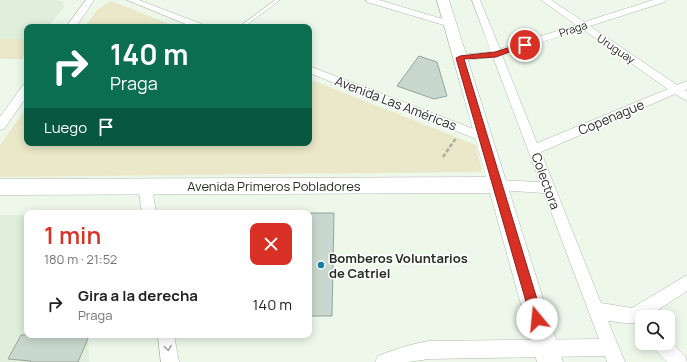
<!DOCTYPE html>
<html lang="es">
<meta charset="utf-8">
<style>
body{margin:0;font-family:Manrope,sans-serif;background:#f2f2f2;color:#202124;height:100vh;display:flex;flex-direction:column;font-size:15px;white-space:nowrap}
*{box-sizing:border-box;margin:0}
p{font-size:13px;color:#757577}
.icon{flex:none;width:22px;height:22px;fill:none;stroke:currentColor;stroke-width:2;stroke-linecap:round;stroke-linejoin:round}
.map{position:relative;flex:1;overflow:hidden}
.panel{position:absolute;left:24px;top:210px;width:288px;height:128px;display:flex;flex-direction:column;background:#fff;border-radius:8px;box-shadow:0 2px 10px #0003}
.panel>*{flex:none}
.guide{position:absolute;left:24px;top:24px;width:288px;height:122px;border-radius:8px;box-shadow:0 2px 10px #0003;background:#0b6e4f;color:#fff;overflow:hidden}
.buttons{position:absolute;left:635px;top:310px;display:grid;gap:8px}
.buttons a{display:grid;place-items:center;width:40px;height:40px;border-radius:8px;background:#fff;box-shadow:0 2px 10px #0003;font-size:20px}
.pin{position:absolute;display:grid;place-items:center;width:34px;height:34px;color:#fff;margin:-17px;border:2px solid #fff;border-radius:50%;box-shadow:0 1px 4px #0007}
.me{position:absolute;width:44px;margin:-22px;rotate:343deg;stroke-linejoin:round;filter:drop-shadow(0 0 3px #0008)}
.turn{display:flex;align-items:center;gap:14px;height:84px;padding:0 20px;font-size:18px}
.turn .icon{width:52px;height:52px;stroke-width:2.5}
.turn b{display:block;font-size:28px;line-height:34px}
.then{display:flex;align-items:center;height:38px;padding:0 20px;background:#0003;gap:8px;font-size:15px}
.round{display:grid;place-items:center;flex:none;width:42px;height:42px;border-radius:8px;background:#f2f2f2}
.head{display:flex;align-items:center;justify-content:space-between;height:68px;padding:0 20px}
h1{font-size:24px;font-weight:600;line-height:30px;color:#d93025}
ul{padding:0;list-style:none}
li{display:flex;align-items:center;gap:12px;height:52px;padding:0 20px}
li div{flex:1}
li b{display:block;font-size:15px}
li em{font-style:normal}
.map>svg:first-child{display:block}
</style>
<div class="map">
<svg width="687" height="362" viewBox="0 0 687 362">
<rect width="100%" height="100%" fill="#edf8eb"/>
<path fill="#dfefdb" d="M0 0H58L63 2 64 7 48 27H27V39H0Z
M0 215H27V335H88L89 362H0Z"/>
<path fill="#eae8c8" d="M111 1 177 27H85L97 10Z
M0 39H27V53L22 59H0Z
M309 79 476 145 482 172 0 177V145L27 107V143H309Z"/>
<path fill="#c9d8ce" stroke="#96a49b" d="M419 56 437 62 447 96 434 99 397 86Z
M309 213H334L332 316H309Z
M21 335H73L89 336 78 362H30L31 361 8 359Z"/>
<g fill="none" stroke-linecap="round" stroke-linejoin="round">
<g stroke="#aeb8ac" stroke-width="1">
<path id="lane" d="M275 0H280L244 27H239Z"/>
</g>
<g stroke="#aeb8ac" stroke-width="1">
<path id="street" d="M86 0H94L76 27H66Z
M127 0H139L204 25 206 27H193Z
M366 0H379L453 22 455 24 450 27 447 26 367 2Z
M472 0H480L500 49 576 25 541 0H551L584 22 653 0H666L665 2 590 26 677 85 687 81V89L685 90 687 92V101L675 94 541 152 601 303 632 308 687 275V291L647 317H642V320C632 326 620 322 608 321L625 362H607L605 356 429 359 408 362H375L378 356C395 349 411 344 429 341L599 339 544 193 497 190 492 189 490 185 492 181 497 180 540 182 493 57 460 61 455 58 460 55 491 52ZM582 29 668 89 537 143 502 55Z
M309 66 487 134 489 137 487 140 483 141 479 140 309 73Z
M27 84V96L4 129 0 130V117L23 85Z
M145 182 150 183 152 187 156 213H142L138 187 140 183Z
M158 335H174L179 362H161Z
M668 339 685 356 687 362H667L654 349 651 343H668Z"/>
</g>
<g stroke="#aeb8ac" stroke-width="1">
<path id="secondary" d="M437 0H449L563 362H537L490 193 0 195V179L486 177Z"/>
</g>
<path stroke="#a7b0a6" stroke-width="2.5" stroke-dasharray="4 2" stroke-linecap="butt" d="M443 157 456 138"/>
<use href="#lane" fill="#fff" fill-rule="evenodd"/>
<use href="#street" fill="#fff" fill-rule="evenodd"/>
<use href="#secondary" fill="#fff" fill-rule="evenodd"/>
</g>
<defs><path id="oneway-chevron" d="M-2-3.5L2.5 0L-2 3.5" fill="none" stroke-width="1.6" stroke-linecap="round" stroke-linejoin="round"/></defs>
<use stroke="#9ea09e" href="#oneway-chevron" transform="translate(168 348) rotate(82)"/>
<path fill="#d93025" stroke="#8d1f18" d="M523 43 528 45 496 57 464 59 543 319 541 323 537 325 533 323 531 319 456 58 460 56 495 52Z"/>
<circle fill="#137ea8" stroke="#fff" stroke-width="1.5" cx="321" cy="265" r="4"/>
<g text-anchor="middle" stroke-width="3" stroke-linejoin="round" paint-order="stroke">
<g font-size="11" fill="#282c27" stroke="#fff">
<text transform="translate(573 29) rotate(-18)" y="4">Praga</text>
<text transform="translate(616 49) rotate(34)" y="4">Uruguay</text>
</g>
<g font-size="13" fill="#282c27" stroke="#fff">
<text transform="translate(396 103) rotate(21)" y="5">Avenida Las Américas</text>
<text transform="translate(611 117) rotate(-23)" y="5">Copenague</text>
<text transform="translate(546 181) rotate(70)" y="5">Colectora</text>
<text x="274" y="191">Avenida Primeros Pobladores</text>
</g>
<g font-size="13" font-weight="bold" fill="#282c27" stroke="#fff" text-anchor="start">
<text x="329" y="263">Bomberos Voluntarios<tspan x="329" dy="15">de Catriel</tspan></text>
</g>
</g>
</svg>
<div class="buttons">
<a><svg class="icon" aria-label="search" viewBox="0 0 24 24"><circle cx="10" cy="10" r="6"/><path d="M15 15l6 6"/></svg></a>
</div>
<div class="pin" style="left:525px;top:45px;background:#d93025"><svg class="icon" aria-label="arrive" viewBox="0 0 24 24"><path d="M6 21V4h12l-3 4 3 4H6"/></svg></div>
<svg class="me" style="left:537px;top:319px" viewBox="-20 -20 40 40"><circle r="19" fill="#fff"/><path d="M0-13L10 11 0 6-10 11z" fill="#d93025"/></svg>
<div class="guide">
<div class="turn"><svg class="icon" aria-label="right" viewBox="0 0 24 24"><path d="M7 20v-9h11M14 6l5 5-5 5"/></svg><div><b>140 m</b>Praga</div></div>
<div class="then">Luego<svg class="icon" aria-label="arrive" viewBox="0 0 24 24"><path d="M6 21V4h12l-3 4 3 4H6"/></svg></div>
</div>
<section class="panel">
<div class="head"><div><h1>1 min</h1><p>180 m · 21:52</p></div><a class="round" style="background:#d93025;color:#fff"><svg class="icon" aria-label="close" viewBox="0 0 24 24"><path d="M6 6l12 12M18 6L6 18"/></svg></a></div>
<ul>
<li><svg class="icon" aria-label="right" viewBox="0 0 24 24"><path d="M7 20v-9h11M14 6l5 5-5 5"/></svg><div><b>Gira a la derecha</b><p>Praga</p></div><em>140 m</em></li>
</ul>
</section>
</div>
